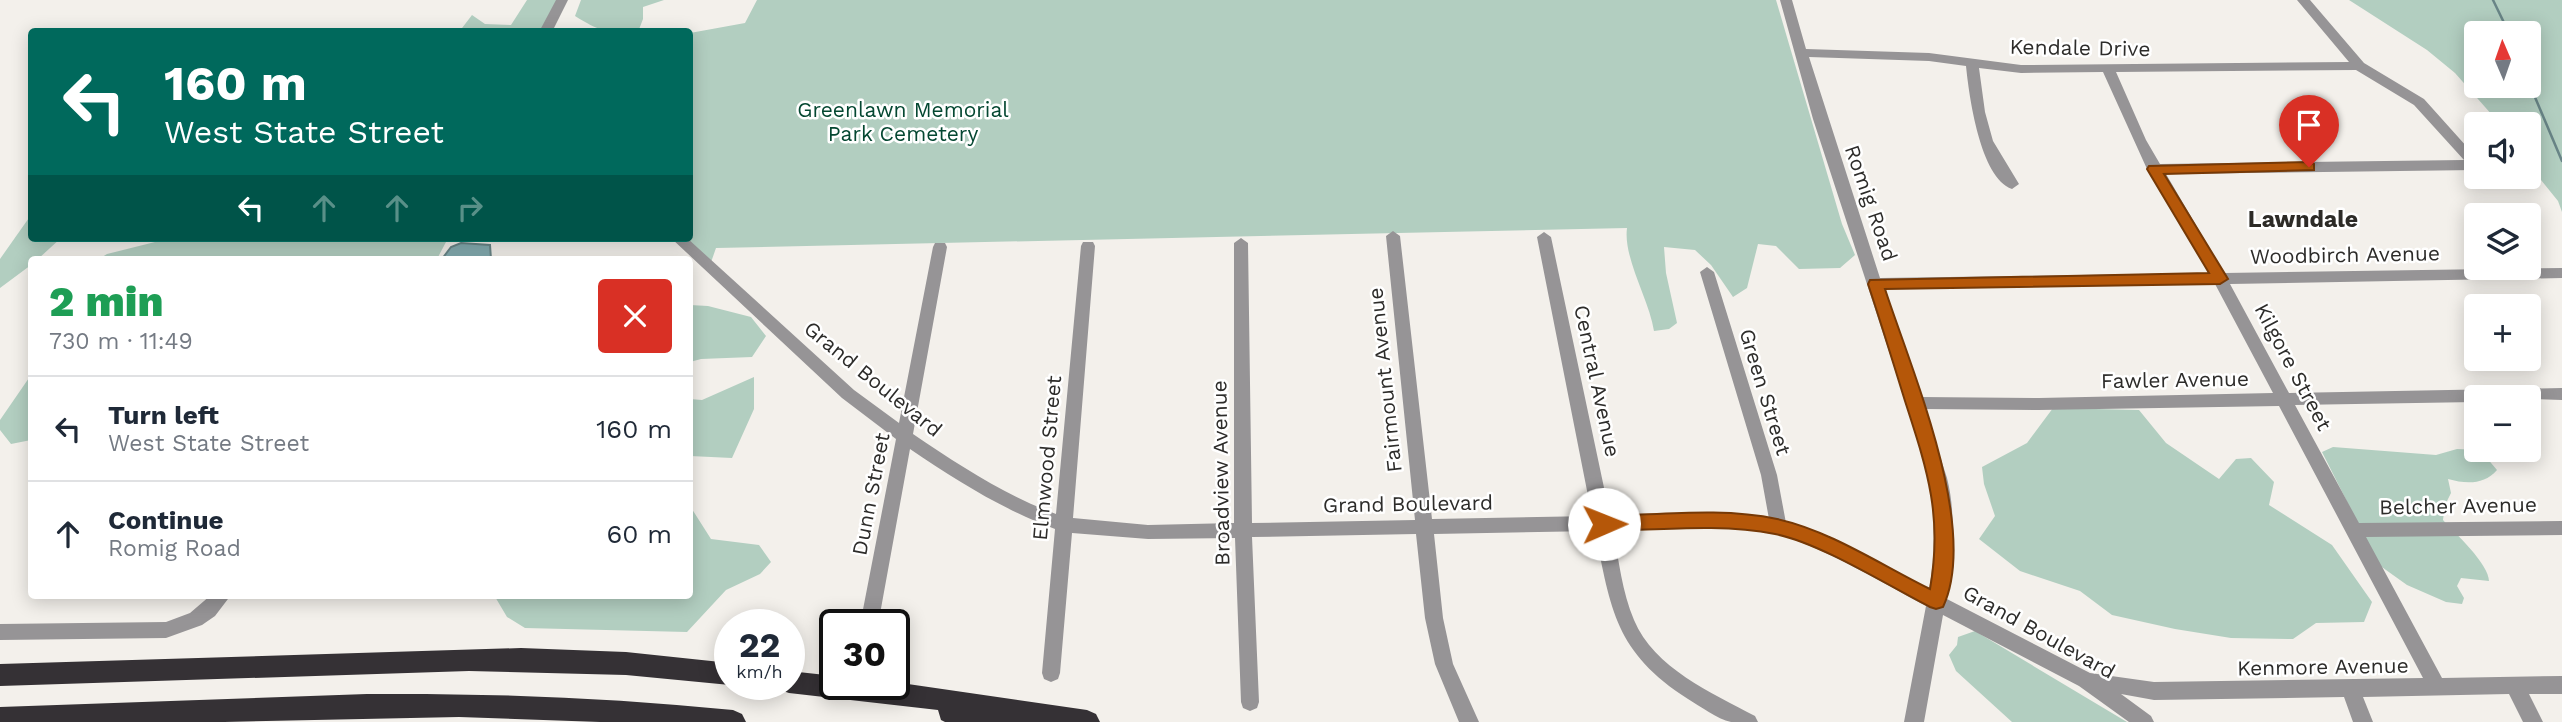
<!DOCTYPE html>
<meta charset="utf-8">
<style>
body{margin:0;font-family:"Work Sans",sans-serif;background:#f2f2f3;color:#1f2937;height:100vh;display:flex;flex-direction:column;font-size:26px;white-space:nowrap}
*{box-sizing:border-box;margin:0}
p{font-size:23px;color:#747a83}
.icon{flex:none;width:38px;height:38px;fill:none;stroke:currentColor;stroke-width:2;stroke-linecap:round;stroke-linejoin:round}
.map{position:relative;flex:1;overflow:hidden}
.sheet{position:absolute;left:28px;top:256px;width:665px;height:343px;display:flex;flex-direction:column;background:#fff;border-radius:7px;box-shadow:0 4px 18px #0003}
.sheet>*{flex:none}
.top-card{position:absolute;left:28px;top:28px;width:665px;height:214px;border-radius:7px;box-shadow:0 4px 18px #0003;background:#00695c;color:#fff;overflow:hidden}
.needle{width:46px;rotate:358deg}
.fabs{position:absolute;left:2464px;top:21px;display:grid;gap:14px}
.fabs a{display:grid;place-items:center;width:77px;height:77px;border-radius:7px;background:#fff;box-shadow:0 4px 18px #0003;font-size:35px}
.speed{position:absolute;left:714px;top:609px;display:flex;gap:14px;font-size:35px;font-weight:700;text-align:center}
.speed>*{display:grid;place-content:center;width:91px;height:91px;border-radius:50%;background:#fff;box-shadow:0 4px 18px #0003;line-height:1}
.speed small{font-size:18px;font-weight:400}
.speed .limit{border:4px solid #111;border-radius:10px;background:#fff;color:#111}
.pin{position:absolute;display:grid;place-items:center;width:60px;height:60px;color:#fff;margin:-72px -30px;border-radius:50% 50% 50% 0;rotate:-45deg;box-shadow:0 0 7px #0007}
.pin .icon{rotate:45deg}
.me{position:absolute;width:77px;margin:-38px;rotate:89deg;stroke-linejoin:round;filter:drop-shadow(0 0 5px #0008)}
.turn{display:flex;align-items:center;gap:24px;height:147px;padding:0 21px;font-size:32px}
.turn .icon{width:91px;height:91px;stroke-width:2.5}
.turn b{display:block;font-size:49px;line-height:60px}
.lanes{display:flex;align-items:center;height:66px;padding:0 21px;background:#0003;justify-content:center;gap:35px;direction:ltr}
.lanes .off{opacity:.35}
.round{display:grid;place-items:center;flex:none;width:74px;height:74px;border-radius:7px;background:#f2f2f3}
.head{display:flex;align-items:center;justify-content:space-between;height:119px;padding:0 21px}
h1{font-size:42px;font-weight:800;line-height:52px;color:#1e9e55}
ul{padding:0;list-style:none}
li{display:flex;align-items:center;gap:21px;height:105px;padding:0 21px;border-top:2px solid #e0e1e3}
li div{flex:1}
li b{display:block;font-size:26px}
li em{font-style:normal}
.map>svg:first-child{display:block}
</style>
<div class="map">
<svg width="2562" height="722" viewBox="0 0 2562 722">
<rect width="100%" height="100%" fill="#f3f0eb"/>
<path fill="#b2cec0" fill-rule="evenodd" d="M527 0H562L545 31 459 32 472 15 485 24 511 25Z
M581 0H664L643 7V19L638 32C607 32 602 33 575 16Z
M757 0H1776L1842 224 1855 255 1840 268 1799 269 1776 246 1758 244 1747 288 1733 297 1711 265 1695 250 1664 247 1666 273 1677 323 1669 329 1654 331C1649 299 1623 258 1627 228L716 248 709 268 678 238H690V33L745 23Z
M2349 0H2562V212L2558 201 2529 165V124H2500L2455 73 2427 50ZM2476 33H2529V86H2476Z
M31 215 32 238H61L38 259H32L31 265 0 288V259Z
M171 238H466L446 242 437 259H99L107 254Z
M690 305 708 306 751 317 766 336 752 357 701 359 690 362Z
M31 375V440L11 444 0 430V420Z
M754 377V409L732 458 690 456V399L702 400Z
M2053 408 2139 410 2166 443 2219 479 2236 459 2251 458 2274 482 2269 505 2332 545 2372 602 2364 622 2316 623 2293 639 2231 638 2175 629 2112 615 2080 591 2020 571 1979 539 1995 516 1984 484 1982 467 2027 443Z
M2333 447 2436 455 2457 449 2480 450 2497 470C2484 485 2466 484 2448 479L2451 493 2445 505 2443 520C2455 533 2489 564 2489 581L2461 578 2457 586 2464 598 2462 604 2446 602 2407 585 2379 565 2322 452Z
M690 506 711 539 759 545 771 562 760 574 726 590 687 632 525 628 507 617 494 595H690Z
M1975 631 2127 722H2012L1956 671 1949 655 1957 645 1958 637Z"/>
<path fill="#83abaf" stroke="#698587" stroke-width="2" d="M461 243 490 245 491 259H442L451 247Z"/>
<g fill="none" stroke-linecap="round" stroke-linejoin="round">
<path stroke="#698587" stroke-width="2.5" d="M2493 0 2509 33
M2529 83 2562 161"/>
<path fill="#969496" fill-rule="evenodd" d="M556 0H568L552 32H539Z
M1780 0H1792L1806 49 1929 53 2021 65 2349 62 2297 0H2310L2364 63 2424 99 2476 157V170L2166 174 2224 273 2562 268V278L2230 284 2289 393 2562 388V400L2476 397V402L2295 405 2359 523 2562 521V535L2366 537 2442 678 2562 676V694H2529L2543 722H2523L2509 694 2363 697 2373 722H2353L2344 697 2154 700 2121 694 2151 716 2154 722H2129L2079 686 1943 615 1924 722H1904L1926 606C1879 581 1831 551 1780 535 1733 521 1662 530 1613 531 1619 560 1622 592 1634 620 1654 668 1712 693 1755 716L1758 722C1749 722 1739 722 1731 722 1717 719 1700 706 1688 699 1615 652 1611 610 1595 531L1434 534 1443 618 1453 664 1479 722H1459L1435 664 1425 618 1416 534 1252 537 1259 702 1257 708 1250 711 1243 708 1241 702 1235 538 1148 539 1072 533 1060 673 1058 679 1051 682 1044 679 1042 673 1055 529C1002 509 957 481 910 449L878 625H860L896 439 842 398 671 238H687L854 390 899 423 933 247 935 243H945L947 247 913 434C959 465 1004 495 1056 514L1081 246 1083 242H1093L1095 246 1073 518 1148 525 1234 523V243L1241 238 1248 243 1252 523 1415 520 1386 236 1393 231 1400 236 1432 519 1592 516 1537 237 1544 232 1551 237 1610 516 1731 514 1769 519 1761 475 1700 272 1707 267 1714 272 1777 475 1786 523 1828 538 1929 590C1936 552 1934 518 1931 480L1813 119ZM1809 57 1929 61 1966 66C1969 95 1980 178 2012 189L2019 184 1993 141 1985 112 1979 68 2021 73 2103 72 2147 169 2209 273 1880 278ZM2356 70 2414 105 2464 160 2160 164 2146 140 2116 72ZM2215 284 2273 393 2039 398 1920 397 1884 289ZM2279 406 2423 678 2154 682 2090 673 1945 598C1952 559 1957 517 1947 478 1940 455 1931 432 1924 409L2039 410Z
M211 595H231L215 616 202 625 166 638 0 640V624L166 622 190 613Z"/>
<path fill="#353135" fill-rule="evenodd" d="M521 648 626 652 730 663V684H733L730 685 626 675 469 671 0 686V664Z
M789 671 835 676V684H894V682L1087 710 1096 714 1100 722H945L941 720 938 710 789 693 780 690 777 684H789Z
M367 694C490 693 611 698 733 710L742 714 746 722H600L459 717 224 722H0V707Z"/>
</g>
<path fill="#b55709" stroke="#763906" stroke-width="2" d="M2309 162 2314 164V170L2164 174 2228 279 2220 284 1885 289C1911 369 1980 528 1943 607L1936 609 1930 607C1887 585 1820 543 1775 534 1720 523 1660 530 1604 531L1598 529 1596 524 1598 519 1604 516C1660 515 1722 507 1777 519 1831 531 1881 565 1930 589 1943 516 1927 469 1905 401 1893 362 1881 323 1868 284L1870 280 2209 273 2147 169 2149 166Z"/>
<g text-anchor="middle" stroke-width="5" stroke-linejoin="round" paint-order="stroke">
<g font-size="21" fill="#2d2c2a" stroke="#fff">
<text transform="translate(2080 48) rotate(1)" y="7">Kendale Drive</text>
<text transform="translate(1871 203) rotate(71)" y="7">Romig Road</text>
<text transform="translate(2345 255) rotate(-1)" y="7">Woodbirch Avenue</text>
<text transform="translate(2293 367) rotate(62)" y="7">Kilgore Street</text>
<text transform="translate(873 379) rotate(39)" y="7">Grand Boulevard</text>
<text transform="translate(1385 380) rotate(-96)" y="7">Fairmount Avenue</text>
<text transform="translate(2175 380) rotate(-1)" y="7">Fawler Avenue</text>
<text transform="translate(1597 381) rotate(78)" y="7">Central Avenue</text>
<text transform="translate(1765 392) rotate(73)" y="7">Green Street</text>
<text transform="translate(1047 458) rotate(-85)" y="7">Elmwood Street</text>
<text transform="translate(1221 473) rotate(-91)" y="7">Broadview Avenue</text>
<text transform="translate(871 494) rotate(-79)" y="7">Dunn Street</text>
<text transform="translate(1408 504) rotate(-1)" y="7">Grand Boulevard</text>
<text transform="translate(2458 506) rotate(-1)" y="7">Belcher Avenue</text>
<text transform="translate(2039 632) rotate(29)" y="7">Grand Boulevard</text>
<text transform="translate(2323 667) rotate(-1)" y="7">Kenmore Avenue</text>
</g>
<g font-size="21" fill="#044731" stroke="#fff">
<text x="903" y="117">Greenlawn Memorial<tspan x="903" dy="24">Park Cemetery</tspan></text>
</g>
<g font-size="23" font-weight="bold" fill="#2d2b27" stroke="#fff">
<text x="2303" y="227">Lawndale</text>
</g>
</g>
</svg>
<div class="fabs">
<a><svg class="needle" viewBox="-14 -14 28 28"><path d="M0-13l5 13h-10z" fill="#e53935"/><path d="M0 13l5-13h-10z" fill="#747a83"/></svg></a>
<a><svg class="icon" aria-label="sound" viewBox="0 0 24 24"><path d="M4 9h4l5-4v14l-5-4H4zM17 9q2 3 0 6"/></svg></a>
<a><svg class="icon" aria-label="layers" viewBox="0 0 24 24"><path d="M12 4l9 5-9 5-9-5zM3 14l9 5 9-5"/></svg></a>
<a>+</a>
<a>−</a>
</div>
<div class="speed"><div>22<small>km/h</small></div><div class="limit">30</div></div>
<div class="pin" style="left:2309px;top:167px;background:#d93025"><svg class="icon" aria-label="arrive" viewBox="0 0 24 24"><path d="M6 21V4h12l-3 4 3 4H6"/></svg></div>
<svg class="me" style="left:1604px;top:524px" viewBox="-20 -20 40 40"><circle r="19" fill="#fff"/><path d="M0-13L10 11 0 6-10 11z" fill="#b55709"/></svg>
<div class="top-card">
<div class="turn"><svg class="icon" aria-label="left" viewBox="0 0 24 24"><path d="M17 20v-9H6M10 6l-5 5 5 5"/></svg><div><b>160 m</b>West State Street</div></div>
<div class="lanes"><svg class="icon" aria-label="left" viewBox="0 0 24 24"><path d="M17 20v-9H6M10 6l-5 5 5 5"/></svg><svg class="icon off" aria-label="ahead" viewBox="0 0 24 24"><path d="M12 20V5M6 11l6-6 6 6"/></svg><svg class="icon off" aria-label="ahead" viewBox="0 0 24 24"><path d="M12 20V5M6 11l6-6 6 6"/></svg><svg class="icon off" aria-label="right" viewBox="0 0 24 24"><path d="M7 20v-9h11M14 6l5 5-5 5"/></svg></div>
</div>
<section class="sheet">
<div class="head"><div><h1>2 min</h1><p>730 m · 11:49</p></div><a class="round" style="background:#d93025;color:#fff"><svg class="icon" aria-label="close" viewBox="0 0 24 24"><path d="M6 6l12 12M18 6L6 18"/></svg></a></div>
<ul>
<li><svg class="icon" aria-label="left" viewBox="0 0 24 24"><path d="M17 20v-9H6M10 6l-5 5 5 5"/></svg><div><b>Turn left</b><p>West State Street</p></div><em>160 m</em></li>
<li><svg class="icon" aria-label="ahead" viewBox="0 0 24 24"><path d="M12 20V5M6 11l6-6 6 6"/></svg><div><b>Continue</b><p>Romig Road</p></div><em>60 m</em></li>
</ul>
</section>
</div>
